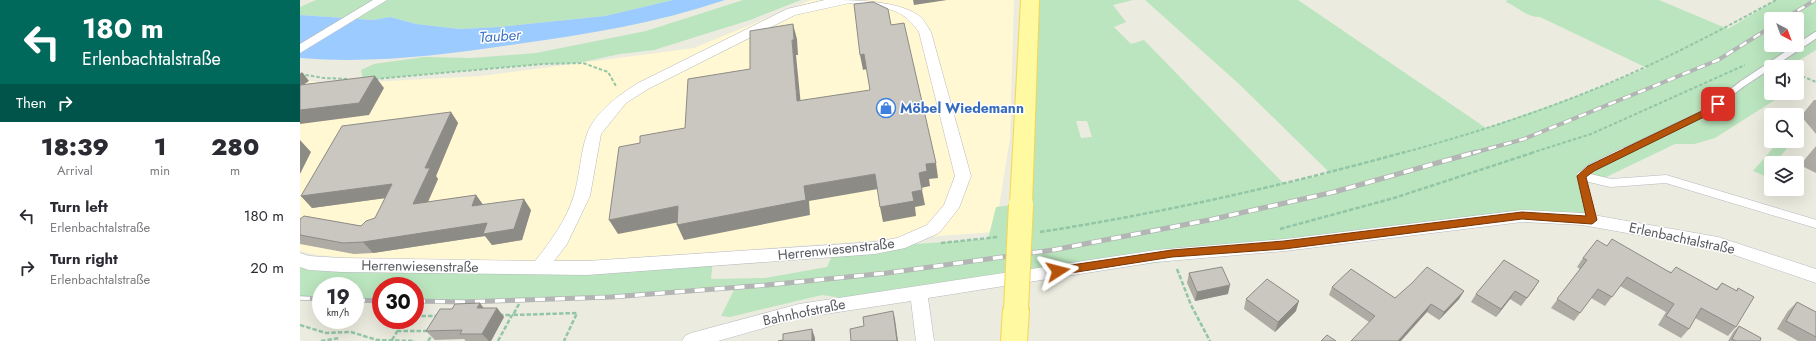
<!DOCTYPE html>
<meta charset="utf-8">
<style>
body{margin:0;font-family:Jost,sans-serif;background:#f2f2f3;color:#2b2b33;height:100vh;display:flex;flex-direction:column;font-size:15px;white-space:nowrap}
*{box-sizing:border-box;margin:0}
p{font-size:13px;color:#7c7c81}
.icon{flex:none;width:22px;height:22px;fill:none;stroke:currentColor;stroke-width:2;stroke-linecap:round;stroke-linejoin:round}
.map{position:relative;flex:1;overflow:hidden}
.details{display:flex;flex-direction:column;background:#fff;width:300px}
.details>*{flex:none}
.hud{background:#00695c;color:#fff;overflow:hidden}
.needle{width:26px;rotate:139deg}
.tools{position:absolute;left:1464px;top:12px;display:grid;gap:8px}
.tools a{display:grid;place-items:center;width:40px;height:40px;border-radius:4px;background:#fff;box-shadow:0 4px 16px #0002;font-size:20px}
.speed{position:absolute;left:12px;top:277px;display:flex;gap:8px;font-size:20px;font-weight:700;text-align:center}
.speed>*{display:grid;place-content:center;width:52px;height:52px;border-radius:50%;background:#fff;box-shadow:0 4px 16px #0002;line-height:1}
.speed small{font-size:10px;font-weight:400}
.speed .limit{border:6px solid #d22;background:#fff;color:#111}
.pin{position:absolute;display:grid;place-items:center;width:34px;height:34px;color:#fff;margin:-17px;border-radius:8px;box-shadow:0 2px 6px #0006}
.me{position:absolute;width:44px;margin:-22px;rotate:81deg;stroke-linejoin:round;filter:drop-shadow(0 0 3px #0008)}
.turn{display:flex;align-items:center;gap:14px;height:84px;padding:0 16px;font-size:18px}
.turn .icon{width:52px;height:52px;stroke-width:2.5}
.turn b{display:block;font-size:28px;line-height:34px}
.then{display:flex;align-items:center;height:38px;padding:0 16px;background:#0003;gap:8px;font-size:15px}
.eta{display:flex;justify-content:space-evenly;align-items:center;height:68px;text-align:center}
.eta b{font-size:24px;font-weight:800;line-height:28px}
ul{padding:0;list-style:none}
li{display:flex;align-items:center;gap:12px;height:52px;padding:0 16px}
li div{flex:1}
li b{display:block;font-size:15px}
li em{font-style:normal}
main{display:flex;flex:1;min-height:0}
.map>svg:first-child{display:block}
</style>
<main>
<section class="details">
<div class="hud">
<div class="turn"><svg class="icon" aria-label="left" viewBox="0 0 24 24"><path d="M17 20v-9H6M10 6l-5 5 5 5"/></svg><div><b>180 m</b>Erlenbachtalstraße</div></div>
<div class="then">Then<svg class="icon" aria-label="right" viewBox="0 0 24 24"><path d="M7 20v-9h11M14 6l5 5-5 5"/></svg></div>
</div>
<div class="eta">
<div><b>18:39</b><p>Arrival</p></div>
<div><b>1</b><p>min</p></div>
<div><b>280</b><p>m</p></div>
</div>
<ul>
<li><svg class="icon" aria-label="left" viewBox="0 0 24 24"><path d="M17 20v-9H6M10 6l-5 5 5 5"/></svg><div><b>Turn left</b><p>Erlenbachtalstraße</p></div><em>180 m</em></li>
<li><svg class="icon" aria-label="right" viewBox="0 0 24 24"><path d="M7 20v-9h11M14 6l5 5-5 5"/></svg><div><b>Turn right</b><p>Erlenbachtalstraße</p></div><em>20 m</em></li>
</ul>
</section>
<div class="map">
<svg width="1516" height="341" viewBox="0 0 1516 341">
<rect width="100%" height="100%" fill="#ecebdf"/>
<path fill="#fff8d2" d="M511 0H714L710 138 695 232 298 260 162 261 47 258 17 255 0 251V79L23 83H52L181 76 394 48Z"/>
<path fill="#bae5be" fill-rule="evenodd" d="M16 0H373L305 16 199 27 160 29 116 24 90 17 73 20 0 15V7Z
M443 0H501L450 20 354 50 320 54 278 63 242 64 63 80 61 70 74 64 124 57 171 58 236 53 346 31Z
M730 0H833L813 5 826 22 814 27 831 44 844 40 984 184 1030 173 938 83 845 0H998L1186 128 1278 96 1347 68 1240 17C1225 17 1219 7 1206 2L1207 0H1359L1428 29 1476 0H1516V50L1493 64 1492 67H1471V93H1486L1415 138 1394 144H1375L1300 180 1282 176 1292 220 1222 216 560 301 522 295 430 317 421 316 435 288C328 296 222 302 115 301V286H81V301L55 300V286H21V299L0 298V260L41 265 413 260 411 279 465 278 527 267 534 251C585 245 636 243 688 239L696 207 720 204ZM1471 19H1497V45H1471ZM776 121H787L792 137 781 138Z
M1479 141H1493L1475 163H1471V168L1465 176 1453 171Z"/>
<path fill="#9ccbff" d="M373 0H425C357 23 288 34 217 44 144 55 74 64 0 58V15L73 20 90 17 116 24 160 29 199 27 305 16Z"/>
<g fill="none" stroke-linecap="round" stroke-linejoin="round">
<g stroke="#b7b9bf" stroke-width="8">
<path id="service-far1" d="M1321 153 1405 113 1442 84 1516 35"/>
</g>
<g stroke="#b7b9bf" stroke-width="9">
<path id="service" d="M1281 176 1311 183 1366 179 1516 224
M1292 220 1281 176 1291 168 1323 152"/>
</g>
<g stroke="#b7b9bf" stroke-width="1">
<path id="minor" d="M73 0H87L0 53V44Z
M525 0C554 0 595 0 618 15 624 19 627 26 631 32L671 176 659 208 639 233 605 248 575 254 287 275 41 272 9 270 0 267V253L9 256 41 258 235 261C251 241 267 219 274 195 280 175 280 154 287 134 295 112 319 95 338 83L487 9ZM550 3C580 10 598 2 619 32L655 176 644 205 627 225 597 238 575 242 287 261H254L267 244 290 196 301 134 326 103 348 89 495 15Z
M1222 210 1282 213 1418 237 1516 269V283L1417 249 1282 225 1222 222 985 251 856 262 628 298 634 341H616L611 301 499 318 418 341H382L385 336 391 333 499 304 856 250 985 239Z"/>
</g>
<g stroke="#f5d650" stroke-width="2">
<path id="primary" d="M721 0H739L732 204 729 210 721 212 713 210 710 204Z
M716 298 725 302 729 309 727 341H701L703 309 707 302Z"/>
</g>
<path stroke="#93c6a7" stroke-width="2" stroke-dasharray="3.5 2" stroke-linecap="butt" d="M0 74 24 78 48 79
M1497 74 1516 82
M75 79 242 64 283 63 308 72 316 86
M1102 153C1183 131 1265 104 1341 69 1387 48 1432 24 1476 0
M1231 153 1291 134 1445 65"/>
<path stroke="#93c6a7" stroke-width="2.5" stroke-dasharray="4.5 2" stroke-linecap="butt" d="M980 229 1094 198 1235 152
M740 232C863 213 985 185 1105 152
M641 243 698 237
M877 269 891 305 910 341
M219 304 213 315 277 313 264 341
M199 315H213
M115 316H138
M0 325 26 333 51 332 77 340 115 341
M97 331H128
M92 340 104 320
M21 341 40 338
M128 341 133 334
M198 341 212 315"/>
<use href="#service-far1" stroke="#fff" stroke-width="6"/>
<use href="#service" stroke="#fff" stroke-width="8"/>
<use href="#minor" fill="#fff" fill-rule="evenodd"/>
<use href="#primary" fill="#fff9a1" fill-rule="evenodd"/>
<g stroke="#b3b4b4" stroke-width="4">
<path id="rail-far1" d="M1484 19 1515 0
M1173 153 1224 139 1418 60 1471 27"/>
</g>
<g stroke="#b3b4b4" stroke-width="5">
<path id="rail" d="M0 298 21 299
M55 300 81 301
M115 301 163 302 311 297 467 285 587 273 753 250 909 220 1034 192 1176 152"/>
</g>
<use href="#rail-far1" stroke="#fff" stroke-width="2.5" stroke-dasharray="8" stroke-linecap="butt"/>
<use href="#rail" stroke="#fff" stroke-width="3.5" stroke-dasharray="10" stroke-linecap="butt"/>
<g stroke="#f5d650" stroke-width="26" stroke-linecap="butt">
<path id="primary-bridge" d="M716 309 721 204"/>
</g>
<use href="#primary-bridge" stroke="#fff9a1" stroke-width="24"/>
</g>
<path fill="#adaba4" d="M1514 100H1516V134L1501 116Z
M151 112 158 123 136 176 138 179 128 202 176 195 183 205 231 210 222 240 192 245 185 236 73 253 54 254 0 244V219L61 226 75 218 85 198 12 208 1 196Z
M1516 146V173L1500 165Z
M1307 246 1371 272 1416 289 1422 283 1436 291 1438 288 1436 327 1428 336 1395 318 1389 329 1381 338 1358 325 1366 312 1320 286 1305 306 1291 298 1274 321 1251 308 1280 269 1277 267 1283 258Z
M889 273 928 294 895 301 887 283Z
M1032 287 1095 298 1164 291 1159 299 1139 320 1127 312 1069 322 1029 295Z
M1234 289 1221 306 1210 299 1196 317 1171 302 1176 294Z
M946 299 996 311 975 332 944 309Z
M1497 302 1516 312V341H1498L1477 329 1488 311Z
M184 308H197L204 317 191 341H166L164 339 135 340 126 331Z
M1439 326 1460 341H1428L1434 331Z"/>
<path fill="#8d8b86" d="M613 0H647L614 5Z
M493 24 497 39 498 55H496L502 116 497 101 492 40Z
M564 54 567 69 563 70 560 55Z
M2 72 9 81 0 87V74Z
M75 76 84 88 69 115 0 124V110Z
M151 112 158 123 136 176 138 179 122 215 113 204 125 168Z
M0 140 11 152 0 174Z
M636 163 638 178 629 179 630 186 621 188 619 173 626 164Z
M575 174 578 189 509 201 510 215 384 240 377 225 504 186Z
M92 184 101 196 12 208 1 196Z
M622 190 625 205 615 207 616 216 583 222 580 207 612 192Z
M176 195 184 206H172Z
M224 199 231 210 222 240 192 245 185 236 73 253 63 242Z
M378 206 385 221 318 234 309 220Z
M1239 281 1234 289 1221 306 1227 298Z
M930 285 928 294 895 301 897 292Z
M1164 291 1159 299 1139 320 1144 312Z
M1215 291 1210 299 1196 317 1201 309Z
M999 301 996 311 975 332 978 322Z
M180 303 187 313 177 308Z
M1131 304 1127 312 1101 341H1098Z
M197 308 204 317 191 341H189L182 334Z
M593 311 595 319 598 341H597Z
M512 329 515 338V341H512Z"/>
<path fill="#c9c7bf" stroke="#8d8b86" d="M573 2 588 9 591 25 604 23 636 163 626 164 627 171 619 173 622 190 612 192 614 201 580 207 575 174 504 186 506 200 377 225 378 206 309 220 319 147 340 143V136L385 128 388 79 450 69V31L493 24 494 40H492L497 101 570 90 564 54 560 55 554 4Z
M75 76 59 103 0 110V85Z
M151 112 125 168H130L113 204 176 195 172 206 224 199 214 229 183 234 187 223 63 242 43 243 0 235V219L4 216 61 226 66 221 75 218 92 184 1 196 42 126Z
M1312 239 1371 273 1376 267 1417 290 1422 283 1437 291 1438 288 1454 297 1436 327 1401 308 1389 329 1366 316 1374 304 1327 277 1312 297 1298 289 1280 313 1257 299 1287 260 1283 258 1297 240 1307 246Z
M1204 260 1239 281 1227 298 1215 291 1201 309 1176 294Z
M922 267 930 285 897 292 889 273Z
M1127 267 1164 291 1144 312 1131 304 1098 341H1051L1075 316 1032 287 1051 269 1095 298 1112 283Z
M967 279 999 301 978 322 946 299Z
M1497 302 1516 312V337L1486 321Z
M180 303 177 308H197L182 334H160L162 330 126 331 140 309H152L155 304Z
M593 311 597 341H551L550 329 564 326 563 317Z
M1439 326 1461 338 1460 341H1436L1432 339Z
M512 329V341H478L483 340V334Z
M1027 335 1036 341H1021Z"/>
<path fill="#b45309" stroke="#753606" d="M1418 101 1420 102V106L1408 115 1294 171 1286 177 1297 220 1292 224 1222 219 984 249 872 257 758 275 753 271 758 267 872 250 984 241 1222 212 1286 216 1277 176 1288 166 1402 111Z"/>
<defs>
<g id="shop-ring" transform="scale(1)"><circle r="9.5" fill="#fff" stroke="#3f7fe0" stroke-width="1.5"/><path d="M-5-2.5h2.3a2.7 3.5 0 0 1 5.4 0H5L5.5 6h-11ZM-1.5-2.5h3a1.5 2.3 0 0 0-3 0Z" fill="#3f7fe0"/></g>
</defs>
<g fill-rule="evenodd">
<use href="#shop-ring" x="586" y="108"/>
</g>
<g text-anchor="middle" stroke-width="3" stroke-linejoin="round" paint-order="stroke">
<g font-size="14" font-weight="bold" fill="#366cbe" stroke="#fff" text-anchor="start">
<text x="600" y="113">Möbel Wiedemann</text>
</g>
<g font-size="14" fill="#585b61" stroke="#fff">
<text transform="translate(1382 238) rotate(12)" y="5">Erlenbachtalstraße</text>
<text transform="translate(536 249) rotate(-6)" y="5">Herrenwiesenstraße</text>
<text transform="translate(120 266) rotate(1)" y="5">Herrenwiesenstraße</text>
<text transform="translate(504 312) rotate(-12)" y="5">Bahnhofstraße</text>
</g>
<g font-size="15" font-style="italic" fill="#3c72c5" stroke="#fff">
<text transform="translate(200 36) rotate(-4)" y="5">Tauber</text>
</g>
</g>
</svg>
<div class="tools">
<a><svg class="needle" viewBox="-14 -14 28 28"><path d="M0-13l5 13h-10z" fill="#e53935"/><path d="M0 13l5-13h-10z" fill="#7c7c81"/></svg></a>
<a><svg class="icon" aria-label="sound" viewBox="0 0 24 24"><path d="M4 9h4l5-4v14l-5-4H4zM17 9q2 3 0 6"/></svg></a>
<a><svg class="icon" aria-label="search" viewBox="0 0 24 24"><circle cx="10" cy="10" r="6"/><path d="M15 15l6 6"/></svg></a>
<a><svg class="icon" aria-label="layers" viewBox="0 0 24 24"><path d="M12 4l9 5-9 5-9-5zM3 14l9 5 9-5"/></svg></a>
</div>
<div class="speed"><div>19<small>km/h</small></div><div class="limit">30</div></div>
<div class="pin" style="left:1418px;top:104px;background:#d93025"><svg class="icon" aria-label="arrive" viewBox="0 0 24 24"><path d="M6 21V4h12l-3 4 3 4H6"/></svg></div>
<svg class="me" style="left:758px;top:271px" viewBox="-20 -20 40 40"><path d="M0-17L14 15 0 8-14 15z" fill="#b45309" stroke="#fff" stroke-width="4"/></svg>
</div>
</main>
